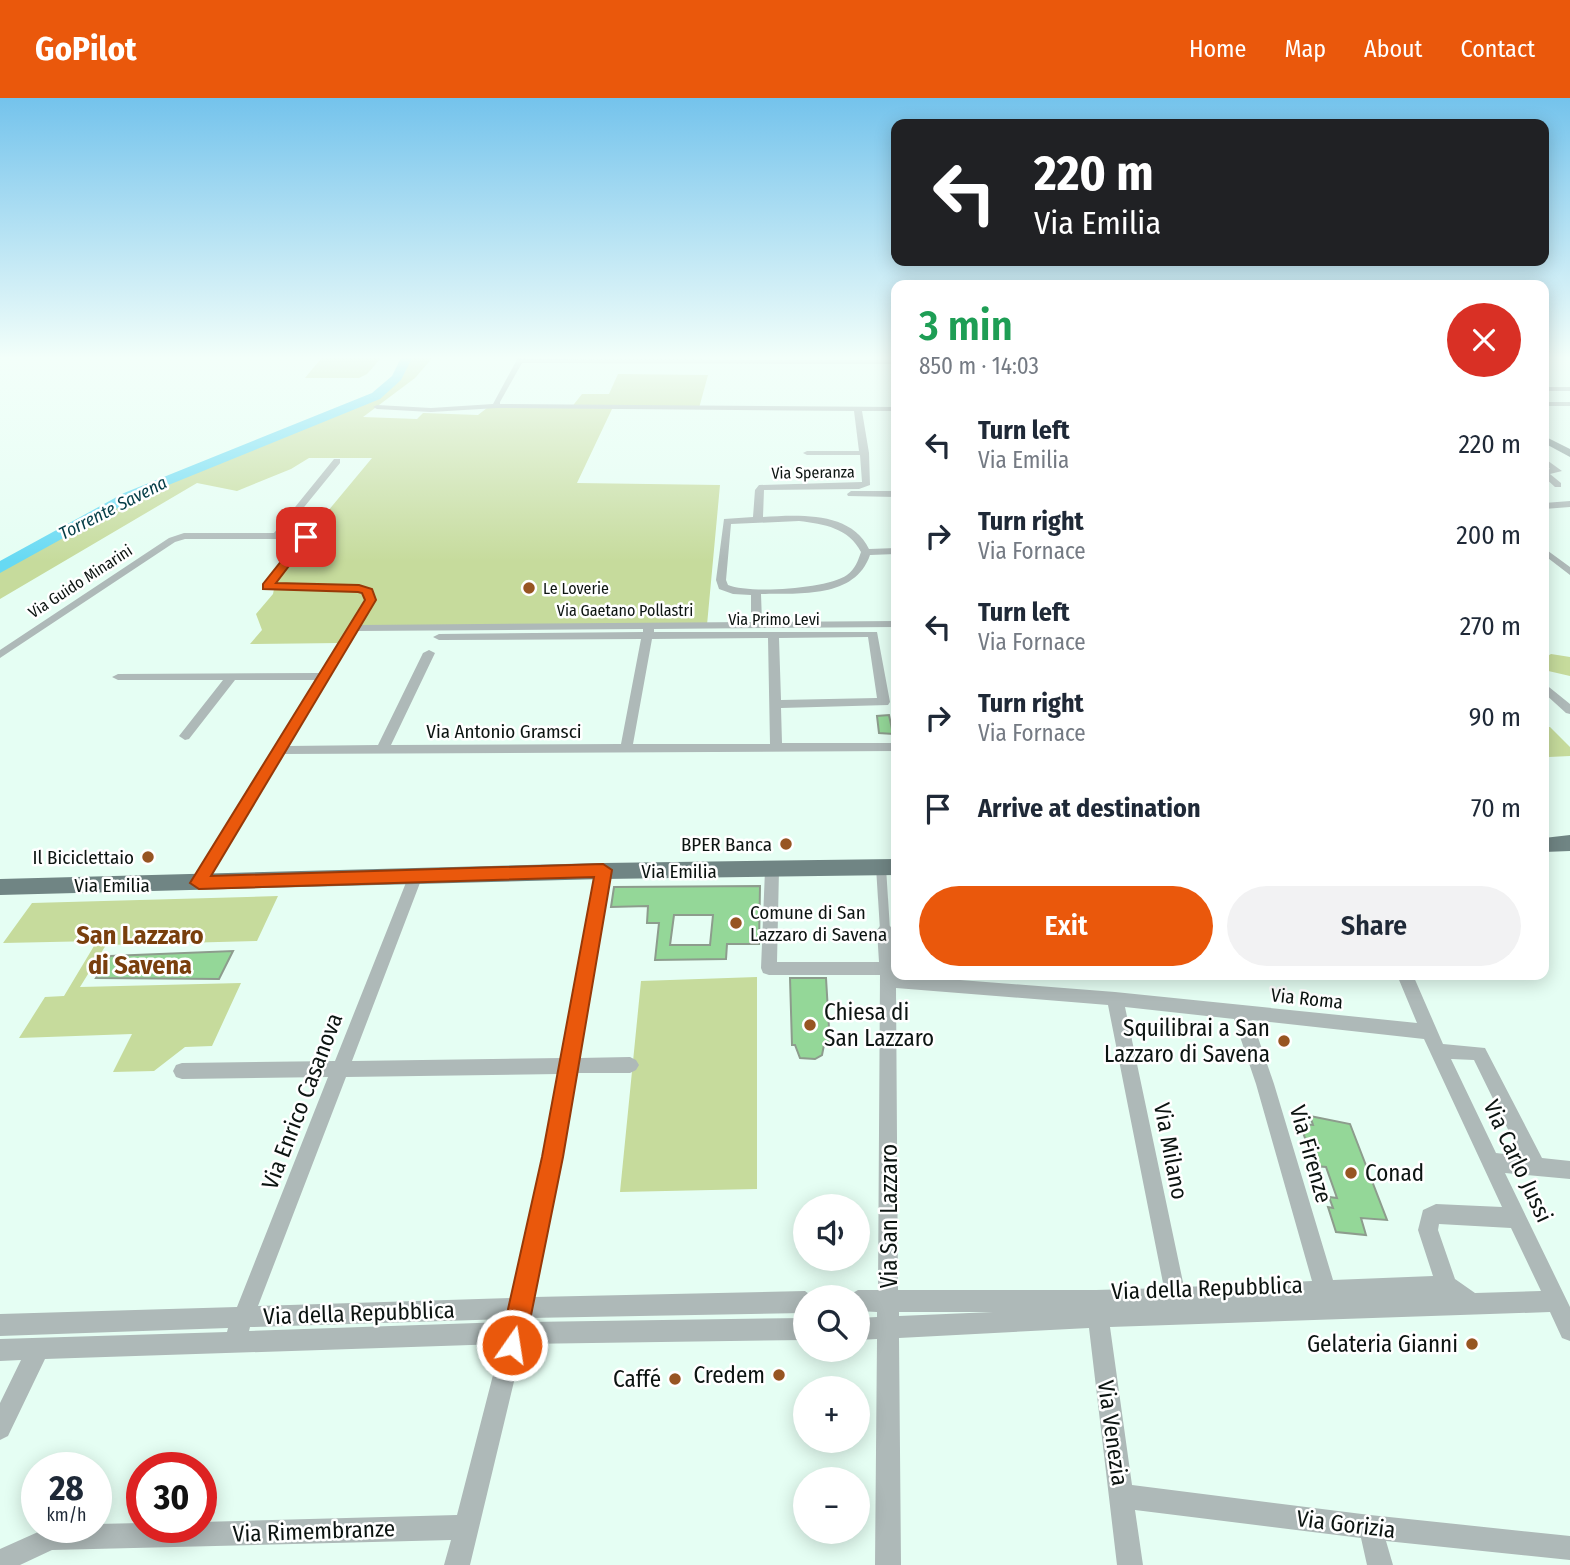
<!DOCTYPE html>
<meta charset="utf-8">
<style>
body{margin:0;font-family:"Fira Sans Condensed",sans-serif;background:#f2f2f3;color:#1f2937;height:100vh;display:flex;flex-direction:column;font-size:26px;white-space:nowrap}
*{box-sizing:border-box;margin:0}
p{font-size:23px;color:#747a83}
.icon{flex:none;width:38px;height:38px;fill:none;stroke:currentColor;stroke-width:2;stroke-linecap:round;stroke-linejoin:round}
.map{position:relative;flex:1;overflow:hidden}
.sheet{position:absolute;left:891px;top:182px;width:658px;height:700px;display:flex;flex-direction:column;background:#fff;border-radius:14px;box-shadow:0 4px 18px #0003}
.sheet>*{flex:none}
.guide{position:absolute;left:891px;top:21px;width:658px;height:147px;border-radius:14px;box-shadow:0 4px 18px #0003;background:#202124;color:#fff;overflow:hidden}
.buttons{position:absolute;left:793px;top:1096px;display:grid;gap:14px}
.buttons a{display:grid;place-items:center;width:77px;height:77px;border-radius:50%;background:#fff;box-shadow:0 4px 18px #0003;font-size:35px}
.speed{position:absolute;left:21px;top:1354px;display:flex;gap:14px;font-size:35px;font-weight:700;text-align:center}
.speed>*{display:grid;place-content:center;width:91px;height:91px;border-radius:50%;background:#fff;box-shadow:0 4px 18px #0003;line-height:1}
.speed small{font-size:18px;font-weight:400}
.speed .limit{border:10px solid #d22;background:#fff;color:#111}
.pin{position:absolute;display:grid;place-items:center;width:60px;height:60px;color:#fff;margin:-30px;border-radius:14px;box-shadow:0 4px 10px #0006}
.me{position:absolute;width:77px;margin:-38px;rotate:13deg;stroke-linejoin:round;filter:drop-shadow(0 0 5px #0008)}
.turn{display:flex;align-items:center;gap:24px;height:147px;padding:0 28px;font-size:32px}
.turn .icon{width:91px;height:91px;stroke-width:2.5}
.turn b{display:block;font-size:49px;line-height:60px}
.round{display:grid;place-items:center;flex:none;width:74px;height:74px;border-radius:37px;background:#f2f2f3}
.head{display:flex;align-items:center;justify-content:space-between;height:119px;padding:0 28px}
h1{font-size:42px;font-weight:600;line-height:52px;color:#1e9e55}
.primary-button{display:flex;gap:14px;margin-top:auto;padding:14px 28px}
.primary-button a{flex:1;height:80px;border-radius:42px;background:#ea580c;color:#fff;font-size:28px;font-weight:600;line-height:80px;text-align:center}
.primary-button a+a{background:#f2f2f3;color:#1f2937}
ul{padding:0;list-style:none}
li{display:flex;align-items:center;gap:21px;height:91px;padding:0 28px}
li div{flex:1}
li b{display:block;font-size:26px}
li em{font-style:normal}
header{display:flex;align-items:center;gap:42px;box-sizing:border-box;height:98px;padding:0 35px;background:#ea580c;color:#fff}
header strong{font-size:33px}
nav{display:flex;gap:38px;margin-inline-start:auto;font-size:24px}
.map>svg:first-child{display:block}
</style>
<header>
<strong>GoPilot</strong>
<nav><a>Home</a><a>Map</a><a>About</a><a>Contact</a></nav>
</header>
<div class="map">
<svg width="1570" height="1467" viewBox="0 0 1570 1467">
<rect width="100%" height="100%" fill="#e5fef3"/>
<path fill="#c6db9c" d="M323 258H383L367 276 359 280H305Z
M408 258H434L415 280 363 319 417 321 423 315 478 317 487 310H571L582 296H609L618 276 708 277 699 310 612 311 577 385 720 387 707 527 350 529 340 545 250 546 262 532 256 516 273 496 275 486 313 431 372 360H309L291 371 237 393 197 385 0 501V470L129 398 376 298 397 280Z
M1551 556 1570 559V578L1544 572V560Z
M1544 629H1550L1570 649V658L1549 659 1544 653Z
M278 798 257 843 106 847 80 889 241 885 212 948 185 949 154 973 113 974 132 936 19 940 45 899 64 898 97 843 3 845 32 805Z
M757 879V1091L620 1094 641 883Z"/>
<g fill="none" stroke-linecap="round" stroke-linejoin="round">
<path fill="#66d9f3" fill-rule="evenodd" d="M402 258H413L401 282 380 301 134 401 0 475V463L124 395 372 295 392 278Z"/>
</g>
<path fill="#94d798" stroke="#8d9c8d" stroke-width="2" fill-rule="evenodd" d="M889 617 893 636 879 635 877 618Z
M760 788 759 846H727L726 861 655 862 659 825H647L648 808 611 809 614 789ZM674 817H713L710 847H670Z
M233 853 219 881 96 880 110 858Z
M790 880H826L830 947H824L822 957 815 961 800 960 795 947H792Z
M1310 1018 1350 1026 1387 1122 1361 1120 1366 1137 1336 1134 1328 1109 1333 1110 1329 1099 1337 1100 1326 1069 1315 1068 1300 1026 1313 1027Z"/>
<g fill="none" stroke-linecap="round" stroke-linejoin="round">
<path fill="#aeb9b8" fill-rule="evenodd" d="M881 765 885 766 886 769 890 832 889 835 885 836 881 835 880 832 876 769 877 766Z"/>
<path fill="#aeb9b8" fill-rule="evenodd" d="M519 258H526L525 261 896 262V266L522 265 500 304V306L896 309V313H862L869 355 870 387 859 391 764 392 763 419C798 417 851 413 869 451L896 450V456L870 457C855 501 799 495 761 496L762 524 896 523V529L654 531V534H877L890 604 888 607 781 610 782 645H896V653L283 656 204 789H194L192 785 194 781 316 582H235L189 641 185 642 179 638 223 582H118L112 579 118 576 320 575 365 502V498L352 492 263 491V487L301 441H185L175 444 0 560V552L169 440 184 435H274L334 361H340V365L283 435 307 436 311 442 275 486H354L374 494 375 502 361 527 751 524V497L733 496 719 491 716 482 724 421 753 419 755 392 759 387 862 384 860 357H807L803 355 807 353H859L854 313 497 310 431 314 377 311 373 309 377 307 431 310 493 306ZM799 423C824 426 849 430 861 454 858 463 855 471 847 477 827 491 749 496 728 487L726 482 731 426ZM643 531V534L439 536 433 539 439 542 641 541 621 646 391 647 435 555 429 552 423 555 378 647 288 648 357 533ZM868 539 877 600 781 602 779 540ZM768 540 770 646H633L652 541Z
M1544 289H1570V293H1544Z
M1544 304H1570V308H1544Z
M1544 360 1562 373 1550 376 1561 385V389H1555L1544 379V372L1550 371 1544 367Z
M851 393H896V399L848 398 847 396Z
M1570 403V409L1544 411V405Z
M1544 450 1570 469V477L1544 457Z
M1544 585 1570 606V616L1566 615 1544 595Z
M772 767 777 768 779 772 777 864H879L877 832 880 828 885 826 890 828 893 832 896 877 1115 894 1417 925 1397 877H1413L1443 946 1485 950 1542 1060 1570 1063V1081L1505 1075 1570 1209V1243L1562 1240 1550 1214 1110 1229 1132 1387 1370 1417 1570 1438V1462L1386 1443 1393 1467H1367L1361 1440 1135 1412 1143 1467H1117L1089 1230 899 1240 901 1467H875L877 1241 858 1242V1220L877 1219V1214L858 1213V1199H849L851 1196 858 1192H878L880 877H769L763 875 761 870 765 772 767 768ZM896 890 1108 907 1164 1190 1096 1192H898ZM1125 909 1234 921 1256 986 1312 1183 1184 1189ZM1252 922 1424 941 1502 1109 1436 1106 1423 1112 1418 1132 1433 1178 1333 1182 1274 986ZM1451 961 1474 962 1521 1058 1496 1055ZM1439 1126 1511 1130 1541 1193 1475 1195 1455 1181 1438 1132ZM899 1214H993L899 1218Z
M603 768 608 769 610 773 579 960 630 959 636 962 639 967 636 972 630 975H576L562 1059 534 1199 805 1193 813 1199H805V1215L529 1220 528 1224 805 1220V1242L523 1246 470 1467H444L451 1442 52 1452 20 1467H0V1451L47 1430H96V1426L142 1425V1430H201V1424L457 1417 501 1246 45 1261 8 1338 0 1342V1305L21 1262 0 1263V1241L227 1234 228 1230 0 1238V1216L237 1209 328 979 182 981 176 979 173 973 176 967 182 965 335 963 409 777 411 773H421L423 777 352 963 562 960 596 773 598 769ZM559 976 544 1059 512 1200 258 1208 346 979ZM507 1221 506 1224 249 1233 250 1229Z"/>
<path fill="#8a9b9a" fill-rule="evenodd" d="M1544 338 1570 351V359L1544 345Z"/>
<path fill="#708584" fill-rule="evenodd" d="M1570 737V753L1544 754V740Z
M896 761V777L603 781 0 797V781L603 765Z"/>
</g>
<linearGradient id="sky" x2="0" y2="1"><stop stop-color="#74c3ec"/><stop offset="0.56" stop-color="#f3fffa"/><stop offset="1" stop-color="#f3fffa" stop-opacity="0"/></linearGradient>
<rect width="1570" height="464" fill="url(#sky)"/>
<path fill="#ea580c" stroke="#983908" stroke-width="2" d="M306 436 311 439 276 485 359 487 372 491 376 502 211 778 603 766 612 772 563 1059 525 1247 521 1256 512 1260 503 1256 500 1247 542 1059 594 779 199 791 190 785 365 502 362 495 358 494 263 491V486L302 437Z"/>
<g fill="#975522" stroke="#fff" stroke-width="2.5">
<circle cx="529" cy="490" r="7"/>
<circle cx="786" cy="746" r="7"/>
<circle cx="148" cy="759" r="7"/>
<circle cx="736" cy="825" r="7"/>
<circle cx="810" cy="927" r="7"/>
<circle cx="1284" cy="943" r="7"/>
<circle cx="1351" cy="1075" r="7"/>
<circle cx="1472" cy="1246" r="7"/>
<circle cx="779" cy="1277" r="7"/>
<circle cx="675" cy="1281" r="7"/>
</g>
<g text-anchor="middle" stroke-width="5" stroke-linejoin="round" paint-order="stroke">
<g font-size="16" fill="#0c1411" stroke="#fff">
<text transform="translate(813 374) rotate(-1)" y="6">Via Speranza</text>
<text transform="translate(80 483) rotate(-33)" y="6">Via Guido Minarini</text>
<text x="625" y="518">Via Gaetano Pollastri</text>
<text x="774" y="527">Via Primo Levi</text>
</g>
<g font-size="16" fill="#0c1411" stroke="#fff" text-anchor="start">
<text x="543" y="496">Le Loverie</text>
</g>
<g font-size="18" font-style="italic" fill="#043d47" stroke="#fff">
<text transform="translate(113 410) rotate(-27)" y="6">Torrente Savena</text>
</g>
<g font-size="19" fill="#0c1411" stroke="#fff">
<text x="504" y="640">Via Antonio Gramsci</text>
<text x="679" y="780">Via Emilia</text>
<text x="112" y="794">Via Emilia</text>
<text transform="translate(1307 900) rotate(6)" y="7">Via Roma</text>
</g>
<g font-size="19" fill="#0c1411" stroke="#fff" text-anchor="end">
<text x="772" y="753">BPER Banca</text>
<text x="134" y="766">Il Biciclettaio</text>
<text x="750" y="821" text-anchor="start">Comune di San<tspan x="750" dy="22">Lazzaro di Savena</tspan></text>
</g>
<g font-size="23" fill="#0c1411" stroke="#fff" text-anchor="end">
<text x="824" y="922" text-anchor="start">Chiesa di<tspan x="824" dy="26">San Lazzaro</tspan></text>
<text x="1270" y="938">Squilibrai a San<tspan x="1270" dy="26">Lazzaro di Savena</tspan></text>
<text x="1365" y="1083" text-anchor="start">Conad</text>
<text x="1458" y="1254">Gelateria Gianni</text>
<text x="765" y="1285">Credem</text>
<text x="661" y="1289">Caffé</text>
</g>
<g font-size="23" fill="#0c1411" stroke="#fff">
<text transform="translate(302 1003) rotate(-69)" y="8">Via Enrico Casanova</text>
<text transform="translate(1171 1053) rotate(79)" y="8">Via Milano</text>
<text transform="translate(1311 1056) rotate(74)" y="8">Via Firenze</text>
<text transform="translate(1518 1063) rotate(65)" y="8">Via Carlo Jussi</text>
<text transform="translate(889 1118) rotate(-90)" y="8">Via San Lazzaro</text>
<text transform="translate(1207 1190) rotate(-2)" y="8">Via della Repubblica</text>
<text transform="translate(359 1215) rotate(-2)" y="8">Via della Repubblica</text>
<text transform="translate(1113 1335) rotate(82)" y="8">Via Venezia</text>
<text transform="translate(1346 1426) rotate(7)" y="8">Via Gorizia</text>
<text transform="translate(314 1433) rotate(-2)" y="8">Via Rimembranze</text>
</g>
<g font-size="26" font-weight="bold" fill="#793f0d" stroke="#fff">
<text x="140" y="846">San Lazzaro<tspan x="140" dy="30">di Savena</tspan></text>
</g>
</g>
</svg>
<div class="buttons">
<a><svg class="icon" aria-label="sound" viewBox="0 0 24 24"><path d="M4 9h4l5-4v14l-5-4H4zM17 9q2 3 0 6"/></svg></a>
<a><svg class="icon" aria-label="search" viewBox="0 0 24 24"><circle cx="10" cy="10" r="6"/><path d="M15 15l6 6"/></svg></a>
<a>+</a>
<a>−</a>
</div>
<div class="speed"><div>28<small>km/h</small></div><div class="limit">30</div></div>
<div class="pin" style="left:306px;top:439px;background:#d93025"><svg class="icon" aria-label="arrive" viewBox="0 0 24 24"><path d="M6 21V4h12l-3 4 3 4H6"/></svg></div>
<svg class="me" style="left:512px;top:1247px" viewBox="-20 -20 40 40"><circle r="17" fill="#ea580c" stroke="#fff" stroke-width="3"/><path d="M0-11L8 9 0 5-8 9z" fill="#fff"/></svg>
<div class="guide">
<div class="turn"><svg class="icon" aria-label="left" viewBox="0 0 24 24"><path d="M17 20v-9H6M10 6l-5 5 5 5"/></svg><div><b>220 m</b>Via Emilia</div></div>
</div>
<section class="sheet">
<div class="head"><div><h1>3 min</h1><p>850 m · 14:03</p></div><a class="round" style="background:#d93025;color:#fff"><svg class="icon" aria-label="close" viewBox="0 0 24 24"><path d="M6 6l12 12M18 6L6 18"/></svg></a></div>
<ul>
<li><svg class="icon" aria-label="left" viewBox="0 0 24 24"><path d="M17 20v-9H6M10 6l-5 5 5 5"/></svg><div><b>Turn left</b><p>Via Emilia</p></div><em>220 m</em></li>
<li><svg class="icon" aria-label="right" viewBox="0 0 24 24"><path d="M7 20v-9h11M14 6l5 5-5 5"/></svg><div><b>Turn right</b><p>Via Fornace</p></div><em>200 m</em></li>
<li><svg class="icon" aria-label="left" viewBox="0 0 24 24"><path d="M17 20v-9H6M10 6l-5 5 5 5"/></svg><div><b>Turn left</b><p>Via Fornace</p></div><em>270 m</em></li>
<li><svg class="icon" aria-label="right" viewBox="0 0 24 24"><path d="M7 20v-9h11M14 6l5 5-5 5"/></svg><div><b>Turn right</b><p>Via Fornace</p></div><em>90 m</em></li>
<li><svg class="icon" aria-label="arrive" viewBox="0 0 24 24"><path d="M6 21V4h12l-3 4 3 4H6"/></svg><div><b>Arrive at destination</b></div><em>70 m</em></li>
</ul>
<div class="primary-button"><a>Exit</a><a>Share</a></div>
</section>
</div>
